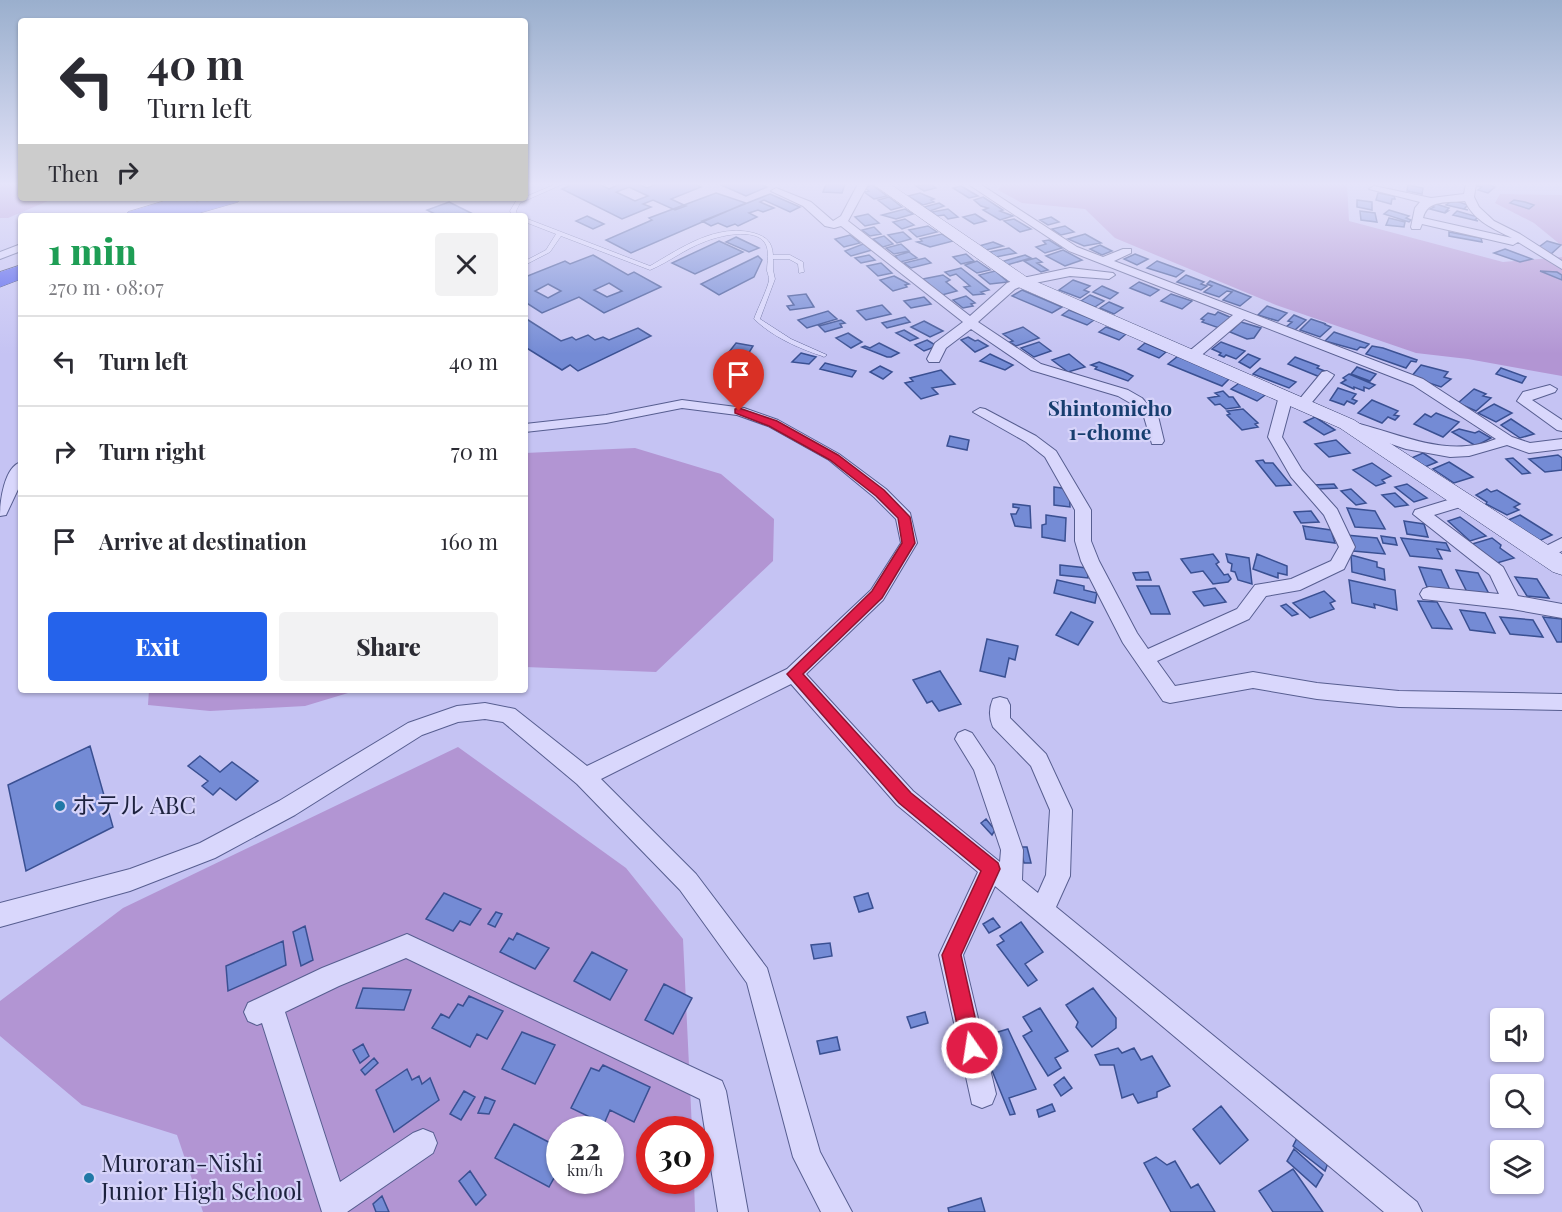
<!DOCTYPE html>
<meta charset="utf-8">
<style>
body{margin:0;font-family:"Playfair Display","Noto Sans JP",serif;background:#f2f2f3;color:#2b2b33;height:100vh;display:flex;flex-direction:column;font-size:22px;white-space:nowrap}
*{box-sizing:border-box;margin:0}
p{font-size:20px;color:#7c7c81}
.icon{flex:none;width:33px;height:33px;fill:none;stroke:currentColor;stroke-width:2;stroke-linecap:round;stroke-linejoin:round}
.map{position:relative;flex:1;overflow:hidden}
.details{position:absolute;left:18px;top:213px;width:510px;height:480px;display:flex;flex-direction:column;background:#fff;border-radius:6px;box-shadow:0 2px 4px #0004}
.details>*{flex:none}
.hud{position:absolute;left:18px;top:18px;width:510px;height:183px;border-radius:6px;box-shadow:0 2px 4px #0004;background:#fff;color:#2b2b33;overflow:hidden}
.controls{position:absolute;left:1490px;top:1008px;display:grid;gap:12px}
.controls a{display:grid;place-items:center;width:54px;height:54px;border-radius:6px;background:#fff;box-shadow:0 2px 4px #0004;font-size:30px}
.speed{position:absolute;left:546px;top:1116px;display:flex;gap:12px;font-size:30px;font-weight:700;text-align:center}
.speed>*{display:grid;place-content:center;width:78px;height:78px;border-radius:50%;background:#fff;box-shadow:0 2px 4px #0004;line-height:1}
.speed small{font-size:15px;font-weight:400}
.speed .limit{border:9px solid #d22;background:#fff;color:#111}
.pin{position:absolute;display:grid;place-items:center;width:51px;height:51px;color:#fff;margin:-62px -26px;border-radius:50% 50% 50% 0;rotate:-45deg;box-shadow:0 0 6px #0007}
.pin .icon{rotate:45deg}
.me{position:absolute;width:66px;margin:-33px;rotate:347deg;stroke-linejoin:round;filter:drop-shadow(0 0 4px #0008)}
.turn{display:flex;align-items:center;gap:21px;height:126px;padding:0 30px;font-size:27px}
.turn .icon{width:78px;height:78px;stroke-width:2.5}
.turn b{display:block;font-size:42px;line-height:51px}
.then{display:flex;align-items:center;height:57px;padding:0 30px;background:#0003;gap:12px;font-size:22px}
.round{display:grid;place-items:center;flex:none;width:63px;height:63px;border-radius:6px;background:#f2f2f3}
.head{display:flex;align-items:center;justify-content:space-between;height:102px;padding:0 30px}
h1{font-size:36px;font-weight:800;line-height:45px;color:#1e9e55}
.cta{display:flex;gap:12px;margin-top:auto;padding:12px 30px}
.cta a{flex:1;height:69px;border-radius:6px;background:#2563eb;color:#fff;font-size:24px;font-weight:800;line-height:69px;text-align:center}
.cta a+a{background:#f2f2f3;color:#2b2b33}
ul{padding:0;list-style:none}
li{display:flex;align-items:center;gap:18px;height:90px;padding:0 30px;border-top:2px solid #e1e1e2}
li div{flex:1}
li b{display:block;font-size:22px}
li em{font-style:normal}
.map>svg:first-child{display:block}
</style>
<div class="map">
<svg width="1562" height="1212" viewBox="0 0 1562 1212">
<rect width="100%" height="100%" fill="#c5c3f3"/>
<path fill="#b295d3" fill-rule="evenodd" d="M0 184H21V198H55L8 218H0Z
M1002 184H1347L1349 221 1503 262 1562 257V376L1468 359 1416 353 1276 305 1115 238 1085 209 1022 203 998 190Z
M1500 194 1562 195V246L1534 223 1495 203Z
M635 448 721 474 774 519 773 561 656 672 525 667V453Z
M149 690H358L305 706 210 711 148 705Z
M458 747 626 868 683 939 692 1129 650 1130V1180L694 1181 695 1212H203L177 1135 82 1105 0 1036V1001L123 908ZM560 1130H610V1180H560Z"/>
<path fill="#748bd5" stroke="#3a5092" stroke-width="1.5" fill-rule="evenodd" d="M567 184H599L609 189 620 184H638L647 188 657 184H695L701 187 671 199 686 206 675 210 653 200 643 204 651 207 622 219 562 189 569 186ZM629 187 648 196 635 201 616 192Z
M719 184H760L767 187 746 196Z
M826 184H845L842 193 823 192Z
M931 184 936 188 924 191 916 186Z
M1479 184H1486L1495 187 1488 193 1478 190 1482 187 1477 186Z
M872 185 887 196 874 199 864 192 869 191 865 188Z
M1408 185 1423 188 1422 194 1407 191Z
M961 186 978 196 969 198 953 188Z
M716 193 746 203 631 253 606 240 652 220 649 218Z
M920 193 934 199 931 200 934 202 923 205 908 196Z
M1378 193 1394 196 1395 199H1392L1391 204 1376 200Z
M770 194 800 207 790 212 764 200 760 202 774 208 763 212 758 210 749 213 757 217 738 226 735 224 727 227 718 223 711 226 702 221Z
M889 197 902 207 891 210 878 200Z
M983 197 1003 210 1000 211 1013 216 1000 220 983 210 988 208 981 206 974 200Z
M1357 200 1372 202V210L1357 207Z
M1453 200 1468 205 1464 209 1468 210 1446 205Z
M1514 200 1525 202 1534 205 1529 209 1510 203Z
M449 202 477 216H439L427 210Z
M939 203 944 206 930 211 924 207Z
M1433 203 1449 208 1446 211H1448L1445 213 1430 209 1434 207 1430 205Z
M905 209 913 214 896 219 882 215Z
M948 209 958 217 948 219 944 215 937 216 932 212Z
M1389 210 1409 216 1406 218 1411 220 1409 222 1384 214Z
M1360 211 1375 213 1377 222 1361 220Z
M1457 211 1478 217 1475 220 1478 221 1453 215Z
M868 214 879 223 865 226 855 217Z
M975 214 986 221 974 224 963 217Z
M587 216 604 224 593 229 576 221Z
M1051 217 1059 222 1048 225 1040 220Z
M1389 218 1405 222 1404 227 1386 225Z
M905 219 914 225 902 229 893 222Z
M1014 219 1031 229 1020 232 1004 221Z
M928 226 937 232 917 237 909 230Z
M1065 226 1074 232 1061 235 1052 229Z
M874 227 881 234 870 236 862 230Z
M903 232 911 239 897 243 888 235Z
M1449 232 1481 238 1482 242 1449 236Z
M942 234 953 241 930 247 917 242 922 241 920 239Z
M1085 234 1101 243 1084 246 1068 239Z
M850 235 860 243 844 247 835 239Z
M884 236 893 244 883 247 873 239Z
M736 237 759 248 749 252 726 242Z
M1049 240 1062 248 1045 253 1036 247 1046 244 1043 241Z
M719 241 743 252 695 274 672 263Z
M1547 241 1561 245 1551 254 1539 247Z
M993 242 1003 246 986 250 979 246Z
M863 244 872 250 851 256 845 251Z
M901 244 909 251 894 254 886 248Z
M1100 245 1112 251 1102 255 1090 249Z
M1009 248 1016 253 996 257 990 252Z
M1505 249 1532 259 1520 262 1494 253Z
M1063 250 1082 260 1065 266 1046 256Z
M909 252 917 258 900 262 895 259 897 258 895 256Z
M966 254 974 261 961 264 953 257Z
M1135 254 1148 259 1137 265 1124 259Z
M593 255 628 275 634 272 661 287 604 313 579 297 542 313 525 302V277L565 261 570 264ZM609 283 622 291 607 297 594 290ZM548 284 561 291 548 298 535 291Z
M869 255 875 260 861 263 855 258Z
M1025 255 1031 258 1007 265 1001 262Z
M758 256 762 260 754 277 719 295 701 284Z
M925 258 931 263 911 268 904 263Z
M1036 258 1042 262 1037 263 1048 270 1041 272 1024 261Z
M977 261 990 270 977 273 965 265Z
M1157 261 1184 271 1176 277 1147 268Z
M881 263 892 273 878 276 867 266Z
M961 268 989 290 981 292 984 294 973 295 964 287 970 286 956 274 950 276 945 272Z
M995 271 1008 282 990 284 979 275Z
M1540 271 1557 272 1562 275V280Z
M943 275 950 280 946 282 957 291 942 295 923 279Z
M1186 275 1204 282 1201 284 1207 286 1201 290 1177 282Z
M894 276 909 284 905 285 907 287 893 291 880 280Z
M1073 280 1090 286 1084 290 1089 292 1080 298 1059 290Z
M1210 281 1251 297 1240 306 1223 300 1232 292 1227 291 1219 297 1204 292 1212 286 1207 284Z
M1139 282 1159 290 1150 296 1130 288Z
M1102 286 1118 293 1110 299 1093 292Z
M1022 290 1062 307 1052 313 1012 296Z
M806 294 814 307 790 310 787 306 794 305 788 296Z
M1171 294 1192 301 1182 309 1161 301Z
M1090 295 1104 301 1095 307 1081 301Z
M966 296 975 303 971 304 973 306 963 308 953 300Z
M924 297 931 304 911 308 904 301Z
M1109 302 1123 308 1114 314 1100 308Z
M882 305 891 314 866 320 857 311Z
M1267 306 1287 313 1278 321 1258 315Z
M1069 310 1094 320 1087 325 1062 315Z
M828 311 837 319 807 328 798 320Z
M1218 312 1232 318 1219 328 1202 322 1204 320 1201 319 1208 313 1215 315Z
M1294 315 1306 320 1295 330 1286 327 1292 322 1288 321Z
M905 317 910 322 887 328 882 323Z
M525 318 561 341 572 337 576 340 588 335 595 340 603 337 609 340 638 328 651 336 578 371 570 365 562 370 525 347Z
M1311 319 1326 324H1324L1331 327 1320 337 1300 330Z
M841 320 845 323 840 324 842 327 825 332 819 326Z
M924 321 943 331 930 337 911 327Z
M1241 322 1261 328 1254 338 1247 339 1230 332Z
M1023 327 1039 338 1016 346 1010 342 1013 341 1003 334Z
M1106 327 1126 334 1119 340 1099 332Z
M904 330 918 338 910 341 896 333Z
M1334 332 1369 344 1365 348 1360 347 1357 350 1325 341Z
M848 333 862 342 851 348 836 338Z
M968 337 975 341 978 340 988 346 975 352 961 340Z
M927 340 937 346 924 351 915 345Z
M1039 342 1051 351 1034 357 1021 348Z
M1221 342 1245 351 1236 359 1226 355 1224 357 1219 355 1221 353 1212 349Z
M736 343 753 346 747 356 729 352Z
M879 343 899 353 891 357H887L862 347 865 346 870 348Z
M1145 343 1166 352 1159 358 1138 349Z
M1372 346 1383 348 1417 360 1416 362 1411 361 1406 368 1366 354Z
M801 353 816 357 809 364 792 362Z
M990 354 1013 365 1005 370 980 361Z
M1069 354 1085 367 1068 372 1052 360Z
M1248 354 1260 359 1250 368 1239 362Z
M1178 356 1230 378 1222 386 1168 364Z
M1295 357 1319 366 1317 368 1325 371 1320 377 1288 364Z
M1099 362 1123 371 1133 376 1128 381 1095 369 1097 367 1091 365Z
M825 363 856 371 852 377 820 369Z
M1421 365 1448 372 1444 377 1451 379 1441 387 1411 377Z
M880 366 892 372 883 379 870 372Z
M1357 367 1376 374 1370 381 1351 374Z
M1260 368 1296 382 1289 388 1253 374Z
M1501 368 1526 377 1522 383 1496 374Z
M941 370 955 384 932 388 938 394 921 399 905 383 913 381 910 378Z
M1349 374 1375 385 1369 389 1364 387V391L1354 387V389L1341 383 1346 380 1343 378Z
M1242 381 1268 393 1257 401 1231 389Z
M1338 388 1356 394 1352 399 1357 401 1354 404 1347 401 1344 405 1330 400Z
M1474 389 1486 394 1483 396 1491 398 1476 411 1458 403Z
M1223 391 1229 397H1233L1240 407 1226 409 1220 404 1215 405 1208 398 1219 396 1215 393Z
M1372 400 1398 411 1394 415 1399 416 1395 420 1388 417 1382 423 1358 413Z
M1494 404 1512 413 1496 422 1478 413Z
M1243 409 1258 423 1255 424 1258 427 1242 430 1227 415 1230 414 1227 411Z
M1436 413 1459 422 1443 437 1414 424 1425 414 1431 417Z
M1315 417 1335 430 1324 435 1304 422Z
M1511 419 1534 434 1520 438 1501 425Z
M1459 429 1475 433 1479 431 1491 438 1476 446 1452 432Z
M950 436 969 440 967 450 947 446Z
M1336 440 1350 453 1329 457 1315 444Z
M1423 453 1437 462 1425 467 1409 459Z
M1558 455 1562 458V470L1545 472 1529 459Z
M1513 458 1530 473 1522 474 1506 459Z
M1263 460 1265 463H1273L1291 485 1276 486 1256 461Z
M1449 462 1473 477 1454 483 1433 469Z
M1372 463 1391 476 1382 480 1385 483 1376 486 1353 470Z
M1334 484 1337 488 1318 489 1315 485Z
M1407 484 1427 498 1414 502 1395 487Z
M1054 487 1069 489 1070 507 1054 505Z
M1351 489 1366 503 1356 505 1341 491Z
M1487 489 1491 492 1497 490 1520 504 1514 507 1519 510 1507 515 1486 504 1487 502 1476 495Z
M1395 493 1408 505 1395 507 1382 495Z
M1013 504 1030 506 1031 528 1015 526 1011 514H1016L1019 508 1013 507Z
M1347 508 1375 511 1385 529 1355 527Z
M1311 511 1319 522 1301 523 1294 512Z
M1046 515 1066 518 1065 541 1042 537V525L1046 524Z
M1520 515 1552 535 1537 542 1506 521Z
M1460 517 1486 536 1470 541 1448 521Z
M1404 521 1424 524 1428 537 1407 534Z
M1303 526 1331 530 1335 543 1306 539Z
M1346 535 1377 538 1385 554 1353 551Z
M1381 536 1395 538 1397 545 1383 543Z
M1401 538 1446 543 1450 551 1437 549 1442 559 1410 556Z
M1492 538 1501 545 1500 548 1514 558 1497 563 1472 544Z
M1213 554 1219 562 1216 564 1224 575 1228 574 1231 579 1228 582 1213 584 1203 571 1191 573 1181 559Z
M1226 554 1249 558 1252 584 1238 580 1235 572 1231 571 1232 564 1228 562Z
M1257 554 1287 566V575L1278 573V578L1253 569Z
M1351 555 1377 562V567L1384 569 1385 580 1352 572Z
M1060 565 1087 568 1088 578 1060 575Z
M1419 567 1441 570 1450 590 1427 587Z
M1456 570 1478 573 1489 594 1467 592Z
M1148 572 1151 580H1136L1133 573Z
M1515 577 1537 579 1549 598 1527 596Z
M1057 580 1084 586V590L1097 593 1095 603 1054 593Z
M1349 580 1395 590 1397 610 1374 604 1375 608 1352 603Z
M1137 586H1159L1170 614H1151Z
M1215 588 1226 602 1204 606 1193 592Z
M1324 591 1335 601 1330 603 1334 609 1310 618 1293 603Z
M1418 601 1437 602 1452 629 1432 628Z
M1286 604 1298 614 1292 616 1281 606Z
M1460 610 1485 613 1495 633 1470 630Z
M1071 612 1093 622 1078 645 1056 635Z
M1500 617 1533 620 1543 637 1510 634Z
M1543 617 1562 619V642H1557Z
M987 639 1018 646 1015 660 1009 658 1005 677 980 671Z
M940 671 961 704 939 711 932 701 927 703 913 680Z
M90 746 113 827 26 871 8 785Z
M200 756 220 772 232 762 258 781 236 800 220 788 213 795 202 786 208 781 188 766Z
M986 819 995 830 992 835 981 823Z
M1020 847H1027L1031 863H1024Z
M444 893 481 909 470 925 460 921 453 931 426 919Z
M868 893 873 908 859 912 854 897Z
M496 912 502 914 495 927 488 924Z
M993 918 1000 927 989 933 983 924Z
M1021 922 1043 952 1025 964 1037 980 1028 986 997 945 1004 941 1000 936Z
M305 926 313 960 301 966 293 932Z
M517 933 549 948 535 969 500 952 509 938 513 940Z
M283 941 286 965 228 991 226 966Z
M830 943 832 956 814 959 811 945Z
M592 952 627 970 610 1000 574 981Z
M664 984 692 998 673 1034 645 1020Z
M363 988 411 990 404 1010 356 1008Z
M1093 988 1116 1018V1028L1092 1047 1076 1027 1078 1022 1066 1005Z
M469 996 503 1011 487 1039 477 1034 470 1047 432 1028 441 1014 449 1018 458 1004 463 1006Z
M1040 1008 1068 1051 1055 1058 1061 1068 1048 1076 1023 1036 1032 1031 1023 1017Z
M925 1012 928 1023 911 1028 907 1017Z
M1008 1029 1036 1089 1009 1098 1015 1114 1010 1115 989 1063 998 1060 988 1035Z
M522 1032 555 1045 535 1084 502 1069Z
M837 1037 840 1050 820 1054 817 1041Z
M363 1044 369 1056 360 1063 353 1050Z
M1118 1048 1122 1053 1134 1048 1141 1060 1152 1056 1170 1086 1157 1092V1097L1138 1103 1133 1094 1122 1098 1114 1065H1100L1095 1055Z
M374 1058 378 1063 365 1075 361 1070Z
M603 1065 650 1087 634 1122 610 1110 604 1124 571 1108 591 1068 599 1071Z
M407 1069 412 1080 419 1076 422 1084 430 1078 439 1100 394 1132 376 1090Z
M1064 1077 1072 1088 1061 1096 1054 1085Z
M464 1091 475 1097 461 1120 450 1114Z
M485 1097 495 1101 489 1114 478 1113Z
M1052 1104 1055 1111 1039 1117 1037 1110Z
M1221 1106 1248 1140 1220 1164 1193 1129Z
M514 1124 560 1148V1167L549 1187 495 1158Z
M1297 1138 1328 1163 1325 1171 1293 1146Z
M1294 1149 1323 1175 1316 1187 1287 1161Z
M1156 1157 1167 1165 1175 1161 1191 1188 1198 1184 1215 1212H1171L1144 1163Z
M1293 1169 1323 1212H1273L1259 1191Z
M470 1171 486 1195 476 1205 459 1181Z
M382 1196 389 1212H376L373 1204Z
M981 1198 985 1212H949L948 1208Z"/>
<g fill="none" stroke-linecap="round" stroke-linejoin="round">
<g stroke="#575e90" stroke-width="1">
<path id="lane" d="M556 184H563L520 203 516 211 518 216H512L510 211 516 201Z
M525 218 650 266C681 248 716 223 754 233 767 237 772 242 773 255H790L803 262 804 272 799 273 798 264 789 259H773V270L775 279 760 319 791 339 827 355 824 357 822 356C798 348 773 337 754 319 757 310 768 288 769 280 769 277 768 274 767 271 767 262 770 251 765 243 755 227 718 236 704 242 685 249 669 262 650 270L561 236 550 252 525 265V261L546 250 556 234 525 222Z"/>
</g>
<g stroke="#575e90" stroke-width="2">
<path id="street" d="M858 184H868L848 221 970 316 1007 283 1018 279 1070 268 1113 273 1115 275 1109 279 1070 276 1025 285 1015 289 978 322 1041 364 1128 390 1142 398 1158 416 1164 441 1162 444H1152L1144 417 1132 404 1118 396 1031 370 971 329 946 348 939 362H929L927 359 935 343 963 322 841 226 834 228 825 226 803 206 771 191 776 188 811 202 833 221 841 216Z
M968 184H980L1077 247 1103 257 1123 249H1131V253L1114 261 1423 379 1512 437 1530 443 1562 439V449L1529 453 1507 445 1469 456 1450 457 1406 449 1350 430 1348 427 1355 423C1402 434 1447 459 1496 439L1413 385 1244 319 1197 359H1187L1185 356 1187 353 1233 315 1069 251Z
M1466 184H1476L1474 197 1479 207 1494 221 1520 234 1562 261V269L1518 242 1513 245 1422 224 1420 229H1412L1411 227 1415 208 1420 202 1369 189 1374 186 1431 198 1464 194ZM1465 201C1474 221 1494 229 1512 238L1423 218C1427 199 1449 203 1465 201Z
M21 244V251L0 259V252Z
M1327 371 1334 375 1332 378 1308 407H1298L1296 404 1298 401 1322 372Z
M1550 385 1557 389 1555 392 1532 400 1562 420V431L1557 430 1517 401 1523 392Z
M1286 392 1293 396 1282 437 1302 470 1337 509 1355 547 1344 569 1300 590 1266 596 1249 619 1157 661 1175 686 1253 672 1317 683 1399 691 1562 694V710L1399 707 1317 699 1253 688 1170 703 1163 701 1123 643 1081 561 1075 541V510L1045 457 1026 442 973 412 980 408 985 409 1036 436 1056 451 1091 510V541L1099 561 1137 633 1148 649 1237 609 1255 585 1291 579 1331 561 1339 547 1324 515 1291 477 1268 437 1279 396Z
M682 400 744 408 778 420 839 454 886 489 910 513 917 543 883 600 806 674 913 791 1000 862 1001 850 974 770 955 739 958 733 965 730 972 733 994 766 1023 850 1022 880 1038 893 1046 875 1050 810 1031 766 993 727C989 718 989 708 993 699L1000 697 1007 699 1010 705V718L1046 754 1072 810 1070 876 1056 907 1417 1202 1422 1212H1384L995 886 963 955 996 1094 992 1104 982 1108 972 1104 939 955 978 872 897 805 791 684 601 779 696 874 767 968 820 1152 852 1212H821L793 1157 747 983 680 890 577 784 503 722 485 719 458 722 422 735 295 815 215 858 130 891 0 927V903L130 869 200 843 279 801 408 723 457 706 485 703 515 709 587 766 787 669 871 590 901 543 896 519 874 497 829 460 768 426 737 415 682 408 606 423 525 432V424L606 415Z
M21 462V483L6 515 0 516C0 502 4 467 21 462Z
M1461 496 1467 497 1469 501 1467 505 1434 515 1503 567 1518 596 1562 604V618L1512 609 1423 599 1420 594 1423 589 1429 587 1499 594 1490 575 1413 514 1415 510Z
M1562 538V551L1544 560 1538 558 1535 554 1538 550Z
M407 934 722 1081 726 1091 748 1212H718L700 1099 406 958 339 986 285 1012 340 1182 413 1133 423 1129 433 1133 437 1143 433 1153 347 1212H322L262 1023 257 1025 248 1021 244 1012 248 1003 322 968Z"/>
</g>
<g stroke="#3a4371" stroke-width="1">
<path id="secondary" d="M873 184H890L1028 278 1354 420 1562 554V575L1553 572 1340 428 1016 286Z"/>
</g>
<g stroke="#2c355d" stroke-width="1">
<path id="highway" d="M174 198H196V202L210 198H240L238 202 189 216H125L128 212Z
M21 265V279L0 287V272Z"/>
</g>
<use href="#lane" fill="#d9d7fc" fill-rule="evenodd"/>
<use href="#street" fill="#d9d7fc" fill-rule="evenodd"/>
<use href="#secondary" fill="#d9d7fc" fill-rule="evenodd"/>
<use href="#highway" fill="#4b59eb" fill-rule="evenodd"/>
</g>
<linearGradient id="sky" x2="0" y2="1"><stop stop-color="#9aafcd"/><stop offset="0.52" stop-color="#e5e4fa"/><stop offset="1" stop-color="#e5e4fa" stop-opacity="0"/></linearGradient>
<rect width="1562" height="354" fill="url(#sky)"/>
<path fill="#e11d48" stroke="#92132f" stroke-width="1.5" d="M739 408 777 421 838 455 884 490 910 517 915 543 882 598 803 674 911 793 998 863 1000 869 961 955 982 1048 979 1055 972 1058 965 1055 962 1048 942 955 981 871 899 803 787 674 872 591 902 543 898 518 876 496 830 460 769 426 735 413V409Z"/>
<g fill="#2078a6" stroke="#d6d3f9" stroke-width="2">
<circle cx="60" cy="806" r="6"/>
<circle cx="89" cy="1178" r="6"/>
</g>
<g text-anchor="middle" stroke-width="4.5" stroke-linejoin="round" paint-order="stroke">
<g font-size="21" font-weight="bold" fill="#173e6f" stroke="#d6d3f9">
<text x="1110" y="416">Shintomicho<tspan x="1110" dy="24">1-chome</tspan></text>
</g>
<g font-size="24" fill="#1d223e" stroke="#d6d3f9" text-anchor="start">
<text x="72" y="814">ホテル ABC</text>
<text x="101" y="1172">Muroran-Nishi<tspan x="101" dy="28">Junior High School</tspan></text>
</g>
</g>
</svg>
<div class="controls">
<a><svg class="icon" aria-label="sound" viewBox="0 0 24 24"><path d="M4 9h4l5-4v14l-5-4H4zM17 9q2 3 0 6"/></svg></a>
<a><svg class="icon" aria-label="search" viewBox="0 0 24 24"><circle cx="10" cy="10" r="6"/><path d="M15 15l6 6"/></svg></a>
<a><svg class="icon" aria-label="layers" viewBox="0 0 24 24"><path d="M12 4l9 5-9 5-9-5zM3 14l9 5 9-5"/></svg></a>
</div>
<div class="speed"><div>22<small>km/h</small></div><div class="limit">30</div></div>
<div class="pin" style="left:739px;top:411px;background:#d93025"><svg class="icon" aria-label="arrive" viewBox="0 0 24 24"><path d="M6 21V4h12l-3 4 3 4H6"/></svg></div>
<svg class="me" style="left:972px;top:1048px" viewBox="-20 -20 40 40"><circle r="17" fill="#e11d48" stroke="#fff" stroke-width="3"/><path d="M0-11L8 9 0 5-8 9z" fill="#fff"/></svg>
<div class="hud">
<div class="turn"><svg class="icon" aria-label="left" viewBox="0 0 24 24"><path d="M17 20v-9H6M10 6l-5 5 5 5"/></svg><div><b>40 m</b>Turn left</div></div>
<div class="then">Then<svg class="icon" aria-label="right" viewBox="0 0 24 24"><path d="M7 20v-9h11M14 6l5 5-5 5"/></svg></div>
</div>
<section class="details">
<div class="head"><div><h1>1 min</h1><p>270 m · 08:07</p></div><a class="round"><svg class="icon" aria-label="close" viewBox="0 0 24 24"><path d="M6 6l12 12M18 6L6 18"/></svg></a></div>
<ul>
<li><svg class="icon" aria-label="left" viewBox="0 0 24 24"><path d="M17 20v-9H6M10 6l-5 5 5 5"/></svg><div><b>Turn left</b></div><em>40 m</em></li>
<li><svg class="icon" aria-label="right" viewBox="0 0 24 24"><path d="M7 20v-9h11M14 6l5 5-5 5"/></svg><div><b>Turn right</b></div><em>70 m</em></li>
<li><svg class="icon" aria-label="arrive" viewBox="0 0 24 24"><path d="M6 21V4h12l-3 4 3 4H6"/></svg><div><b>Arrive at destination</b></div><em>160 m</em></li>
</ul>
<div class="cta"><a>Exit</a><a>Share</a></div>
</section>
</div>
